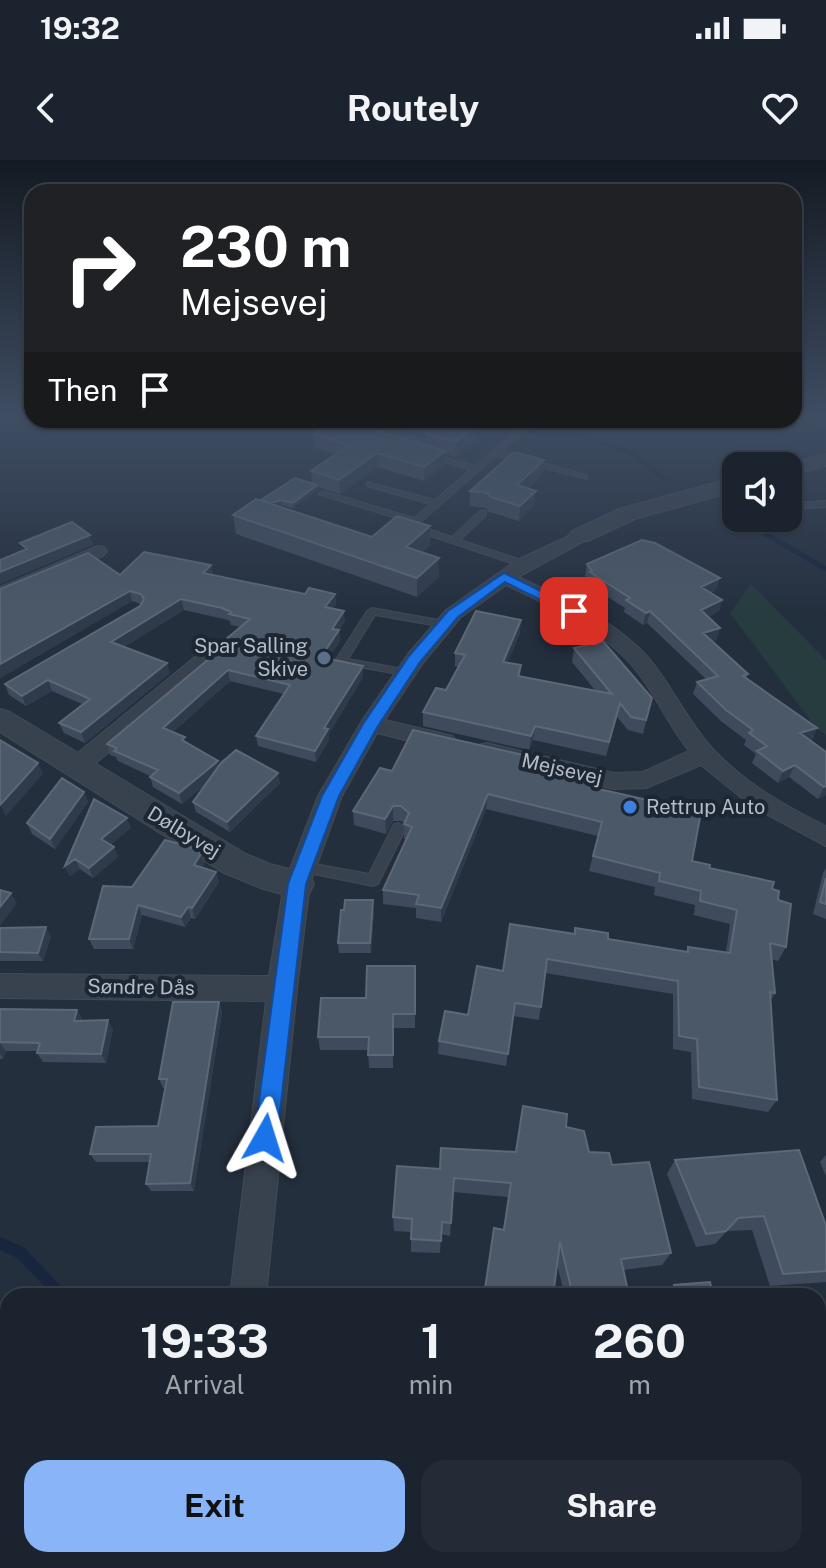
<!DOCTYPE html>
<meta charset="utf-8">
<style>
body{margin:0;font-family:"Public Sans",sans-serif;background:#242b36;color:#f1f3f6;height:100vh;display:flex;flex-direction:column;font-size:30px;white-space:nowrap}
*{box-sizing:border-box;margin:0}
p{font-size:26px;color:#a0a4aa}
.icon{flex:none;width:44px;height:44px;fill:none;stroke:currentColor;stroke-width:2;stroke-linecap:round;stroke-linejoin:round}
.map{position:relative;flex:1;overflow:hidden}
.details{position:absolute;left:0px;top:1128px;width:826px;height:280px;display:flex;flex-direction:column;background:#1b232e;border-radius:24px 24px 0 0;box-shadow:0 2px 6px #0004,0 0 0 2px #39404a}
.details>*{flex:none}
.hud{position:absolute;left:24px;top:24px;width:778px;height:244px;border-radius:24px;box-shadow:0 2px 6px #0004,0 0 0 2px #39404a;background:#202124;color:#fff;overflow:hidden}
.fabs{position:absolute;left:722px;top:292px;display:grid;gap:16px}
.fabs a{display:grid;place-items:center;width:80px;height:80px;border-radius:16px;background:#1b232e;box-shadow:0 2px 6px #0004,0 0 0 2px #39404a;font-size:40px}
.pin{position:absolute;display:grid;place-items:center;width:68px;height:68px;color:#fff;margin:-34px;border-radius:16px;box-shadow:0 4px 12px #0006}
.me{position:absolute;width:88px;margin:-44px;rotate:6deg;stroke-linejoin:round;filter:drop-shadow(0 0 6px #0008)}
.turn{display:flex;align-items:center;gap:28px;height:168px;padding:0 24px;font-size:36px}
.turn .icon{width:104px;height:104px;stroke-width:2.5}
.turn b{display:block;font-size:56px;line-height:68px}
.then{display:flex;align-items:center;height:76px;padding:0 24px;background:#0003;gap:16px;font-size:30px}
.eta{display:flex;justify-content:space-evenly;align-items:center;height:136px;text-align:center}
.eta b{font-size:48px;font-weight:700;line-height:56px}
.primary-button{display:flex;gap:16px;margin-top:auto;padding:16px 24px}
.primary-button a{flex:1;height:92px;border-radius:24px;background:#8ab4f8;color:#111;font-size:32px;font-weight:700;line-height:92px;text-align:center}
.primary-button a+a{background:#242b36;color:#f1f3f6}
.status{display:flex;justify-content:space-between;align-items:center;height:56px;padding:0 40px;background:#1b232e;direction:ltr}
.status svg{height:22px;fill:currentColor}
header{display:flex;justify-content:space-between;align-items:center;height:104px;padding:0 24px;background:#1b232e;font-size:36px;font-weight:700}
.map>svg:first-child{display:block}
</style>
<div class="status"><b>19:32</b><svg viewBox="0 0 49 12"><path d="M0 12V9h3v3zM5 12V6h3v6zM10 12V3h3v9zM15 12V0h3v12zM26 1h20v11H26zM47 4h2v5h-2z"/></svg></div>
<header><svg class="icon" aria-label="back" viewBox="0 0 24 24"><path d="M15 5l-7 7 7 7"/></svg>Routely<svg class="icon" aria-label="heart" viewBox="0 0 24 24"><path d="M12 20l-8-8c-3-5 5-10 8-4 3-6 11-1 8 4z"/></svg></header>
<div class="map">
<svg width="826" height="1408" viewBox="0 0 826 1408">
<rect width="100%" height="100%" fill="#242f3e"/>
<path fill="#263c3f" d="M751 424 826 500V575L816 568 730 453Z
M280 1400H699L734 1408H279Z"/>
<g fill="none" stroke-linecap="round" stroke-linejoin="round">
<path stroke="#17263c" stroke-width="5" d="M496 260 539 274 581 276 632 293 663 318
M755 368 826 409"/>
<path stroke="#17263c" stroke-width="12" d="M0 1083 21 1093 62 1136
M352 1400 367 1408"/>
<g stroke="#414a57" stroke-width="2">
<path id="service" d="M528 260H537L501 292 587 315V319L496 296 417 365 452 377 480 351H486V355L460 380 528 402V406H520L407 368 405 366 409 362 318 334 323 331 414 358 430 344 367 326V322L435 340 470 310 424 296V292L475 306Z
M365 264H371L430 281 417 292H411V288L420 282 369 269 364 272 368 273V277L355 275V271Z
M726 337 736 340V347L726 341Z
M826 341V347L788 349V343Z
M372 448 444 461 449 464 444 467 375 455 348 499 409 510V516L337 503 335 501 367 451Z
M399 663 406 668 378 724 373 726 304 712 299 711 297 707 299 703 304 702 369 714 394 664Z"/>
</g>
<g stroke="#414a57" stroke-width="2">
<path id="minor" d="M580 371 589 376 586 380 518 417C561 437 604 455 639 488 666 514 680 549 703 577 734 617 781 644 826 666V686L753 647 701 605 646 628 614 629 479 597 475 591 479 585 487 583 614 613 643 612 689 591C670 567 657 538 639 514 605 470 554 448 506 425L460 458 423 503 385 560 453 576 456 582 453 588 445 590 377 573 342 636 310 724 297 829 266 1136H230L266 841 0 838V814L269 816 284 724 318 636 363 559 408 494 446 450 517 400Z
M98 386 104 387 107 391 104 395 0 440V427Z
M209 490 219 496 216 501 84 613 76 615 68 613 64 607 68 601 202 491Z
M818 1183 826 1185V1223L818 1221Z
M197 1400H241L240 1408H196Z"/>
</g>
<g stroke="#414a57" stroke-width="2">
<path id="tertiary" d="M803 256H826V269Z
M826 294V306L788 316V306H780Z
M736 317V331L635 359 588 381H572L568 376 572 371 619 349Z
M0 549 10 552 246 694 270 704 309 714 314 724 309 734 297 738 263 729 222 712 0 572Z"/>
</g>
<use href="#service" fill="#38414e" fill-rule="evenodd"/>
<use href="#minor" fill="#38414e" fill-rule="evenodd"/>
<use href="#tertiary" fill="#38414e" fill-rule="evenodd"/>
</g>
<path fill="#3f4b5c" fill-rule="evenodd" d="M336 260H472L471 265 476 266V280L455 297 445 293 444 305 424 321 378 307 340 334 318 327V330L293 348 281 345 279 346 372 377 430 366V385L422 392 439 417 417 437 236 374 233 355 261 340 312 324 311 311 335 294 315 288 313 274ZM367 261 427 275V286L360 265Z
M542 315 528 328 534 345 519 361 489 352 486 348 470 346V331Z
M587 404 716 430 711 433 722 440 719 451 708 457 720 468 716 480 712 481 748 514 746 518 817 568 812 580H810L826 592V635L818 639 789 617 778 623 752 603 756 594 744 585 746 580 722 562 693 534 697 522 706 519 647 463 643 465 624 452 625 448 588 424 589 420 585 416Z
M211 405 213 415 305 434H335L336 444 333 448 345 461 339 471 340 481 328 498 363 517 329 574V580L316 602 258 586 256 576 284 534 230 521 173 572 219 606 280 623 230 672 196 652 193 642 207 623 182 644 153 627 150 616 118 601 116 597 110 595 107 584 216 493 241 467 231 465 230 461 224 459 184 450 124 487 170 513 85 583 64 573 59 563 82 544 52 531 26 546 9 535 5 524 140 446 141 444 132 441 0 518V429Z
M520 474 507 502 521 505 520 516 595 530 572 502 574 488 652 538 643 574 628 570 617 557 606 596 533 580 529 590 423 566V552L446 530 458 507 455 506V493Z
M523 595 522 606 591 627 692 701 709 708 772 729 778 740 786 787 778 801 771 799 775 833 771 840 777 940 768 952 692 939 691 892 673 889V834L545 813 539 860 513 856 506 906 438 894 439 881 468 855 503 811 574 774 575 768 608 779 686 792 688 787 726 792 730 764 694 755 695 745 654 735 655 727 589 711 598 676 486 649 441 762 416 758V748L383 744V730L406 679H404V663L401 661H393L386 674 354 665 353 651 392 611Z
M84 632 88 642 55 689 32 674 27 663Z
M94 639 131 668 110 685 114 687 118 697 93 718 80 709 70 716 65 706Z
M201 694 204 704 202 708 216 712 219 722 195 759 191 758 185 767 142 755 133 789H94L89 779 132 727Z
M826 708V759L813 754 823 713Z
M344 750H374L371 793H339L338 783Z
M0 768 51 776 43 801H0Z
M415 806V868H393V908H369L368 890H320L318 877 366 838Z
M219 842 222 852 194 1031H151L146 1024 150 1002H96L90 994 158 966 165 928H163L159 919Z
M0 849 77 850 82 859V861L113 869 106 903 43 902 37 893 38 891H6L3 899H0Z
M523 946 566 967 589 992 612 1005 671 1093 662 1105 623 1110 629 1136H565L557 1105 553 1136H483L494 1068 503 1069 508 1037 453 1032 450 1076 441 1074 440 1093 411 1092V1072L394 1071 393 1057 440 1009 515 992Z
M826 995V1016L820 1002Z
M675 1000 826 1066V1122L770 1126 752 1070 727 1071 715 1084 696 1087 667 1014Z
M674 1125 713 1136H673L671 1129Z
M550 1400H620L596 1408H553Z
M631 1400H708L711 1408H634Z"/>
<path fill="#2f3b4b" d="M352 260H367V261L354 268 353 277Z
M464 260H472L471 268 476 266V280L455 297 456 282Z
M445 291 444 305 424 321V307Z
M377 293 378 307 340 334 339 320Z
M544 300 542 315 516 340 517 325Z
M317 325 318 330 293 348V343Z
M536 331 534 345 519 361 520 346Z
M281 340V345L271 349V344Z
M430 366V385L406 406V387Z
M90 375 93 385 0 424V412Z
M439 398V417L417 437V418Z
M211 405 213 416 203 413Z
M720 418 716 430 698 439 701 427Z
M130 431 132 441 0 518V504Z
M335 434 336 444 326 457 325 447Z
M181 439 184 450 114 493 111 482Z
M722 440 719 451 697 462 701 450Z
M344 451 345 461 339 471 340 481 322 507 321 497 332 469Z
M650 451 647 463 643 465 646 453Z
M521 460 520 474 502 516 503 502Z
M720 468 716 480 700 485 703 473Z
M167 503 170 513 85 583 81 572Z
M363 506V517L329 574V580L316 602 315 591 324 568Z
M228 510 230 521 166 578 163 568Z
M48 520 52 531 26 546 22 536Z
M535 566 533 580 529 590 531 576Z
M817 568 812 580 795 585 800 573Z
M218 601 220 611 182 644 179 633Z
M38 603 43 614 6 656 0 645Z
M795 605 789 617 778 623 783 611Z
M278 613 280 623 230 672 227 662Z
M826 626V635L818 639 824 627Z
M84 632 88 642 55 689 50 679Z
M488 634 486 649 441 762V748Z
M393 646V661L386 674 385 659Z
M127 658 131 668 105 689 101 679Z
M114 687 118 697 93 718 89 708Z
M201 694 204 704 197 716 194 705Z
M75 699 80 709 70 716 65 706Z
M216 712 219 722 195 759 192 748Z
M11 733 17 743 0 766V747Z
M373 740 374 750 371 793 370 783Z
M138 745 142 755 133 789 129 779Z
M188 747 191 758 185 767 181 757Z
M46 767 51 776 43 801 38 793Z
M219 842 222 852 194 1031 190 1023Z
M77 850 82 859 79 870 74 861Z
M108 860 113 869 106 903 101 894Z
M0 883 6 891 3 899 0 894Z"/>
<path fill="#4b5868" stroke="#5c6777" stroke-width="2" d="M336 260H352V263L445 291 424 307 377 293 339 320 311 311 349 285 313 274Z
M421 260H465L468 261 465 263 476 266 456 282 427 274 432 269 430 262Z
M514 292 544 300 517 325 536 331 520 346 490 337 487 333 470 331Z
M295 318 317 325 293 343 281 340 271 343 261 340Z
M256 339 372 377 397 356 430 366 406 387 439 398 417 418 233 355Z
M72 362 90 375 0 412V400L27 389 20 383Z
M642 380 655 383 720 418 701 427 722 440 701 450 720 468 703 473 748 514 743 516 817 568 800 573 826 592V626L824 627 795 605 783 611 757 591 767 586 749 573 753 570 726 550 697 522 718 516 650 451 646 453 626 440 630 438 590 412 592 411 587 404Z
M144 392 211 405 203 413 305 434 309 428 335 434 325 447 344 451 332 469 339 470 321 497 363 506 324 568 328 569 315 591 256 576 290 525 228 510 163 568 185 577 182 580 218 601 179 633 150 617 158 610 114 591 117 588 107 584 216 493 220 484 250 459 229 454 231 452 222 448 181 439 111 482 167 503 81 572 59 563 90 539 48 520 22 536 5 524 140 446 144 439 141 434 130 431 0 504V429L88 393 120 415Z
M476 451 521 460 503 502 521 505 518 516 612 534 574 488 603 481 652 538 646 560 631 557 620 543 609 582 535 566 531 576 423 552 436 528 446 530 465 495 455 493Z
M413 570 523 595 519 605 592 622 590 627 701 652 692 701 710 705 709 708 774 722 772 729 779 731 778 740 791 744 786 787 770 783 775 833 770 832 777 940 699 927 697 879 679 876 678 821 547 799 541 847 515 843 508 894 439 881 445 851 468 855 477 806 503 811 510 764 575 774V768L608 773V779L688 792V787L730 793 737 750 700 741 701 731 659 721 660 713 593 696 602 662 488 634 441 748 416 744 419 735 383 730 412 667 404 664 409 653 401 646H393L385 659 353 651 380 608 392 611Z
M0 580 38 603 0 645Z
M236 590 278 613 227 662 193 642 221 603Z
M62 618 84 632 50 679 27 663Z
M94 639 127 658 101 679 114 687 89 708 75 699 65 706Z
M165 680 190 687 201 694 194 705 216 712 192 748 188 747 181 757 138 745 129 779H89L103 726 132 727Z
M826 718V744L820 742Z
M0 730 11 733 0 747Z
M345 740H373L370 783H338L341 750H344Z
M46 767 38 793 0 792V768Z
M367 806H415V854H393V895H368L369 877H318L321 838H366Z
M173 842H219L190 1023 146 1024 151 994H90L96 967 158 966 167 919H159Z
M0 849 77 850 74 861 108 860 101 894 37 893 40 883 0 882Z
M523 946 567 954 566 967 584 971 589 992 609 993 612 1005 649 1002 671 1093 621 1099 629 1136H573L560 1082 553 1136H484L494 1068 504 1070 511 1023 454 1018 451 1063 442 1062 441 1081 411 1079 412 1059 393 1057 397 1006 440 1009 441 988 516 992Z
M799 990 826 1066V1111L783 1114 764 1056 738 1058 726 1071 706 1074 675 1000Z
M710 1122 713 1136H677L674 1125Z
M818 1310 822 1318 826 1317V1394L818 1396Z
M557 1400H620L596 1408H559Z
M641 1400H708L711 1408H643Z"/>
<linearGradient id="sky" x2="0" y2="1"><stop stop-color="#141a22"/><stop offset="0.57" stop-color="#3f4d63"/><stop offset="1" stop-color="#3f4d63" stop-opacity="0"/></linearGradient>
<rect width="826" height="453" fill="url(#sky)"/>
<path fill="#1a73e8" stroke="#114b97" stroke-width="2" d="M504 413 581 451 569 454 505 422 458 457 420 502 378 566 339 636 306 724 277 978 273 986 265 989 257 986 254 978 288 724 322 636 363 564 409 496 448 451Z"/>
<circle fill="#5c6f8a" stroke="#1d2633" stroke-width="3" cx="324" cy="498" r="8"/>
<circle fill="#3f7fe0" stroke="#1d2633" stroke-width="3" cx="630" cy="647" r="8"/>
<g text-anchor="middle" stroke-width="8" stroke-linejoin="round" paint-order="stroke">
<g font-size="20" fill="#b4bcc9" stroke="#1d2633" text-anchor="end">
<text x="308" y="493">Spar Salling<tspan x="308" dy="23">Skive</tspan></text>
<text x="646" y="654" text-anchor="start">Rettrup Auto</text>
</g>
<g font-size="20" fill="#b4bcc9" stroke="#1d2633">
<text transform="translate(562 609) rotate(13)" y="7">Mejsevej</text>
<text transform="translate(184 672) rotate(31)" y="7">Dølbyvej</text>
<text transform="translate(141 827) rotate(1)" y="7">Søndre Dås</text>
</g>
</g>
</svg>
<div class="fabs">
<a><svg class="icon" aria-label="sound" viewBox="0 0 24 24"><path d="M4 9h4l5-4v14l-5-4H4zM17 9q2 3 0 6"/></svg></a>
</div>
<div class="pin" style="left:574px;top:451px;background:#d93025"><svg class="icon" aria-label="arrive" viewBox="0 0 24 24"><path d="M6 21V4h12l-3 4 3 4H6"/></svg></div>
<svg class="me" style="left:265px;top:978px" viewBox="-20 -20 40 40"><path d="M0-17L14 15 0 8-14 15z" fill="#1a73e8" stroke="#fff" stroke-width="4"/></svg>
<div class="hud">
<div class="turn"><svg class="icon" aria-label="right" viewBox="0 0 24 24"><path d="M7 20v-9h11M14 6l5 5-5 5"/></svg><div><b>230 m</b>Mejsevej</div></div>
<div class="then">Then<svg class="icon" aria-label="arrive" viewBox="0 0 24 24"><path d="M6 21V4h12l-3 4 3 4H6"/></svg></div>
</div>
<section class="details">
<div class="eta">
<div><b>19:33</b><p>Arrival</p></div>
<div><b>1</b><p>min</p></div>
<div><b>260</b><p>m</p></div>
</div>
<div class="primary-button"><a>Exit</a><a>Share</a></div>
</section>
</div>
